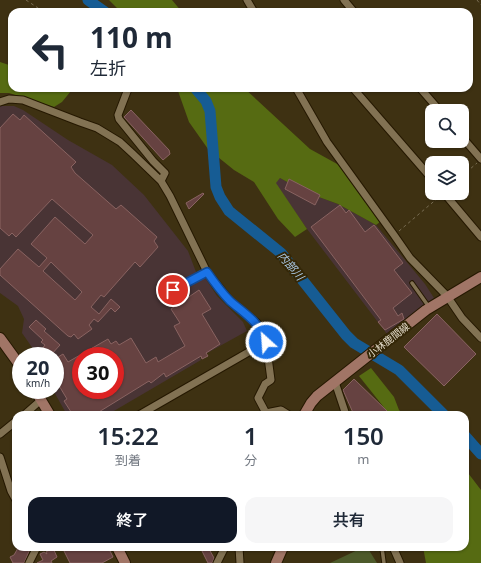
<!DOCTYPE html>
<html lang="ja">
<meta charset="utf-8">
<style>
body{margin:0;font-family:"Noto Sans","Noto Sans JP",sans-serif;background:#f6f6f7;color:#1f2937;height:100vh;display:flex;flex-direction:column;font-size:15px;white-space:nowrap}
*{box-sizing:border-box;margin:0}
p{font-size:13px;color:#747a83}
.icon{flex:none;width:22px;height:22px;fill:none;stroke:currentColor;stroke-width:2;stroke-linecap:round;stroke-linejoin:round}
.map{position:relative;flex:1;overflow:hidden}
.side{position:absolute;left:12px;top:411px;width:457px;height:140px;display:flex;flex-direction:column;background:#fff;border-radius:12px;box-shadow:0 1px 3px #0004}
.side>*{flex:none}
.top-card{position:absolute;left:8px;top:8px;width:465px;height:84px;border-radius:12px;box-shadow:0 1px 3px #0004;background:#fff;color:#1f2937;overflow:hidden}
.fabs{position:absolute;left:425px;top:104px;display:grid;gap:8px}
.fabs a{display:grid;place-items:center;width:44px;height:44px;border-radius:8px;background:#fff;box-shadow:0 1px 3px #0004;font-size:20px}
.speed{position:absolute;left:12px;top:347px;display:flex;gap:8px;font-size:20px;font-weight:700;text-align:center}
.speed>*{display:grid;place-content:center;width:52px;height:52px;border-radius:50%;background:#fff;box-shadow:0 1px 3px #0004;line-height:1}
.speed small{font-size:10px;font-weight:400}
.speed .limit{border:6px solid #d22;background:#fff;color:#111}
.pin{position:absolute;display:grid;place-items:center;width:34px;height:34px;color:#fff;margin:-17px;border:2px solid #fff;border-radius:50%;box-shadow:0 1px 4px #0007}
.me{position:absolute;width:44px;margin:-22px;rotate:334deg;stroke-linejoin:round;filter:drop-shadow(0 0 3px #0008)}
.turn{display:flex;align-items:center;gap:14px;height:84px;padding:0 16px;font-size:18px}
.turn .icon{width:52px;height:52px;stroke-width:2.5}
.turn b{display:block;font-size:28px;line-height:34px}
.eta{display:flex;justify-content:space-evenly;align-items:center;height:68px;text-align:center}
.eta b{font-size:24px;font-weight:600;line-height:28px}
.action{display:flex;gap:8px;margin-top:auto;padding:8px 16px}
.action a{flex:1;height:46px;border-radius:12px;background:#111827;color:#fff;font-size:16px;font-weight:600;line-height:46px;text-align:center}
.action a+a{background:#f6f6f7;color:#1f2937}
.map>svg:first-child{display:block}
</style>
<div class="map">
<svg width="481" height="563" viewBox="0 0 481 563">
<rect width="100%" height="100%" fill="#3e3112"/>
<path fill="#493435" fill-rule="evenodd" d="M0 106H14L23 110 68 140 112 165 144 195 188 251 196 272 200 270 217 296 243 322 247 331 200 357 201 360 107 415H67L53 390H55V356H38L22 333 24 319 18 306 0 293ZM81 356H115V390H81Z
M280 178 305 192 338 204 376 225 425 284 434 298 387 334 307 229 275 183Z"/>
<path fill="#4d5a2a" d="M364 547H367L377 563H330Z"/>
<path fill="#566b12" d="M109 0H172L182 12H121Z
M0 62 12 66V88H69L71 91 62 102 54 107 9 93H0Z
M181 88H244L310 149 339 165 380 222 376 225 338 204 305 192 280 178 276 183 307 229 295 237 278 219 254 182 234 170 208 149 189 122 178 91Z
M371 368 394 397 399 410 404 415H390L359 376Z
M465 469 481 490V563H426L423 547H465Z"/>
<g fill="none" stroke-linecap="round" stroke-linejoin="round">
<path stroke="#165c94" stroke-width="11" d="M88 0 105 12
M195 88 206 101 210 111 216 187 220 197 229 211 281 253 346 335 354 343 399 370 444 415
M465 436 481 454"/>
</g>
<path fill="#664241" stroke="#896361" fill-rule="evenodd" d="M131 110 169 150 170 154 163 160 124 117Z
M13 114 20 120 24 115 76 162 71 167 75 173 116 209 121 205 157 237 154 241 158 247 140 267 135 262 104 297 101 295 91 307 99 314 111 299 120 307 115 312 111 308 98 322 94 319 89 325 92 329 78 339 74 334 71 337 68 336 0 275V269L18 249 39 267 47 258 31 244 55 217 85 244 93 235 52 199 16 237 12 233 9 236 0 228V128ZM51 262 82 292 75 300 43 271Z
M289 179 320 195 315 205 285 189Z
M203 193 204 194 189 209 186 203Z
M340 205 346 213 349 210 365 232 374 225 403 263 394 270 412 293 393 308 398 316 402 313 404 319 385 330 378 322 381 320 311 227Z
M199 290 211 309 202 314 220 344 206 353 208 356 202 359 201 356 166 377 164 373 151 383 149 381 94 415H73L64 401 67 399 55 379V359L63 354 68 362 108 339 111 344 116 341 119 345 131 338 146 363 156 357 158 362 185 346 174 326 180 323 171 309ZM81 356H115V390H81Z
M437 314 476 354 444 386 404 347Z
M36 320 46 329 44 331 60 345 50 356 42 349 45 345 41 342 43 340 29 327Z
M354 379 387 411 383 415H354L343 390Z
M24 547H31L24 563H13L10 557 14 555 18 548 23 550Z
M62 547H108L113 557 102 563H70Z
M200 547H208L214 558 212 563H208Z
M53 548 57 557 51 561 52 563H37L43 560 40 554 44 552 47 554 46 552Z"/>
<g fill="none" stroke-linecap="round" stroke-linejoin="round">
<g stroke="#251800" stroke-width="5.5">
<path id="lane" d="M412 283 429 307
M162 297 207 272
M384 563 382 548 384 547"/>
</g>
<g stroke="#251800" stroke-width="9">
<path id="street" d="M247 0 254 12
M344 0 354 12
M296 88 327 142 394 235 410 258 447 296 462 318 481 338
M353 88 432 179
M420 88 440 111
M128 89 118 115 119 119 153 161 165 173 161 181
M0 102 9 99 23 100 80 122 97 128 120 142 133 154 161 181 170 196 207 272 230 301 257 323 263 333 266 342 139 415
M462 137 481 159
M444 193 481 237
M266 342 271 380 265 384 258 398 266 413
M335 382 346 415
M24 415 41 400
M268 415 266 413 281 410 289 415
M0 434 16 421
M0 457 11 491 16 500
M239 547 240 563
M393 547 400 563
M29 563 37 547
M217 563 225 547"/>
</g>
<g stroke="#251800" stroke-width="12">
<path id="secondary" d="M0 338 21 367
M35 390 50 415
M304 415 311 403 317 396 426 310 481 277
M117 547 125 563
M276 563 283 547"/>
</g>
<path stroke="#796d53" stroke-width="1" stroke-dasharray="3 3" stroke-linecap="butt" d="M26 0 44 12
M477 0 481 5
M462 176 477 163
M399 231 439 197"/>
<use href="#lane" stroke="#827253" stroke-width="3.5"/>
<use href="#street" stroke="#827253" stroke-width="7"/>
<use href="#secondary" stroke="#a17566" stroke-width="10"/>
</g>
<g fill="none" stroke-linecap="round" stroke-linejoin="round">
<g stroke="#114b97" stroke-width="10">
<path id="route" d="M173 290 207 272C214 282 221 292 230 301 245 314 260 322 266 342"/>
</g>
<use href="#route" stroke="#1a73e8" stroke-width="7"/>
</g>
<g text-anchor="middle" stroke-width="4" stroke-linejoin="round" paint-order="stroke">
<g font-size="10" fill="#e5ddcb" stroke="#342707">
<text transform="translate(388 340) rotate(-38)" y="4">小林鹿間線</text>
</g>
<g font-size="11" font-style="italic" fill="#b0d1f1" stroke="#342707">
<text transform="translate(291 266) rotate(50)" y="4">内部川</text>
</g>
</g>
</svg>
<div class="fabs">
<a><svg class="icon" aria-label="search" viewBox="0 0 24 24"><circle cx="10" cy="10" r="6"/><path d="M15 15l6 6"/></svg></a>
<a><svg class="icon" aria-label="layers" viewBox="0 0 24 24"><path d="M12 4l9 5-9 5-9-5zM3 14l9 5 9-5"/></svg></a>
</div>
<div class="speed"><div>20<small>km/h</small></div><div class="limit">30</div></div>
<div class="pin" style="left:173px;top:290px;background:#d93025"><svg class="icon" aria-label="arrive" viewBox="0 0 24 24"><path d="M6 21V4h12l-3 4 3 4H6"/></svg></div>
<svg class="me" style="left:266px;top:342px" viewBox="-20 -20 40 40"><circle r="17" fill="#1a73e8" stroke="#fff" stroke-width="3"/><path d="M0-11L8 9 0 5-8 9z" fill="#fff"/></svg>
<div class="top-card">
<div class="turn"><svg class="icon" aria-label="left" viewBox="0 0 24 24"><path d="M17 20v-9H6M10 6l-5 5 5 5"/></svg><div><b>110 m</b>左折</div></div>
</div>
<section class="side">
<div class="eta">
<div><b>15:22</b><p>到着</p></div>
<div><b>1</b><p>分</p></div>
<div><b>150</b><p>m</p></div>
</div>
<div class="action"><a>終了</a><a>共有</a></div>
</section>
</div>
